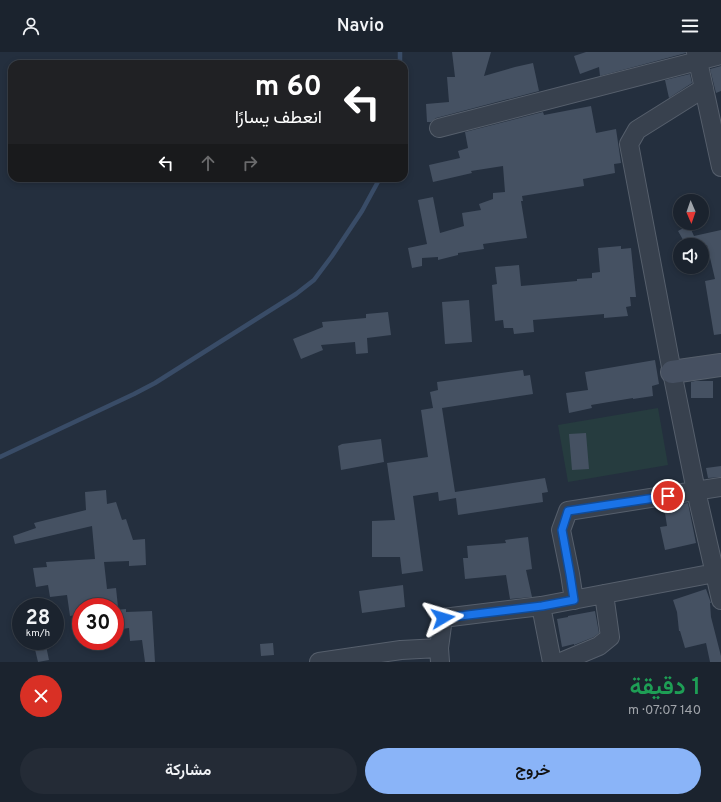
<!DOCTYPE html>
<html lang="ar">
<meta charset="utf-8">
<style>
body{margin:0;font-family:Overpass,Vazirmatn,sans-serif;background:#242b36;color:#f1f3f6;direction:rtl;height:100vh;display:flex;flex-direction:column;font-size:15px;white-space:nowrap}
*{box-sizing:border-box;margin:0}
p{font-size:13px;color:#a0a4aa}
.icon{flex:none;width:22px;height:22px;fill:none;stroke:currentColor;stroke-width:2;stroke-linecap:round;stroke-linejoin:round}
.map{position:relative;height:610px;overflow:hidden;direction:ltr}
.sheet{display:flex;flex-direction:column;background:#1b232e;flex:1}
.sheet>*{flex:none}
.banner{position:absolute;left:8px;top:8px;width:400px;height:122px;border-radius:12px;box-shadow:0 2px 6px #0003,0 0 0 1px #39404a;direction:rtl;background:#202124;color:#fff;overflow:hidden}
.needle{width:26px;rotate:178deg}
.buttons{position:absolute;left:673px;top:142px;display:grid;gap:8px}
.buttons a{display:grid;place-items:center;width:36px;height:36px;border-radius:50%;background:#1b232e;box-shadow:0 2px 6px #0003,0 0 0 1px #39404a;font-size:20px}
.speed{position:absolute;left:12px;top:546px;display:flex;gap:8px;font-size:20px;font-weight:700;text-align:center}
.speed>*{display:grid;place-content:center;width:52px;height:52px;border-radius:50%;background:#1b232e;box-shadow:0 2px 6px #0003,0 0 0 1px #39404a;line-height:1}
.speed small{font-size:10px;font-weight:400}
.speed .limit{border:6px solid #d22;background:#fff;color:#111}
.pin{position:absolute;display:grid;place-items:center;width:34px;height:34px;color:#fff;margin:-17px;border:2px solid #fff;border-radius:50%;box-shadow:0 1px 4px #0007}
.me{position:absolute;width:44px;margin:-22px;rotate:83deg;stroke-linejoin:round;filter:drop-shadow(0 0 3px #0008)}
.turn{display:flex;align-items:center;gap:14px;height:84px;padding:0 20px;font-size:18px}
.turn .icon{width:52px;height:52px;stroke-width:2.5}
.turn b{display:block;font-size:28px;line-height:34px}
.lanes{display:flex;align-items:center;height:38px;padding:0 20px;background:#0003;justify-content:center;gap:20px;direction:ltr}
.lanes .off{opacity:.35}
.round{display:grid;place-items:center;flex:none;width:42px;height:42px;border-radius:21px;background:#242b36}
.overview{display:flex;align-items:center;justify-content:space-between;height:68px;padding:0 20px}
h1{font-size:24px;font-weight:600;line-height:30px;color:#1e9e55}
.button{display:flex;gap:8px;margin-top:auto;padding:8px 20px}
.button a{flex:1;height:46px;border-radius:24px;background:#8ab4f8;color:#111;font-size:16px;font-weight:600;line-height:46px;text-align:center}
.button a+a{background:#242b36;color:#f1f3f6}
header{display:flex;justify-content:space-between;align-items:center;height:52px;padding:0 20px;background:#1b232e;font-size:18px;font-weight:600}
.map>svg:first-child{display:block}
</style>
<header><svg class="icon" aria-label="menu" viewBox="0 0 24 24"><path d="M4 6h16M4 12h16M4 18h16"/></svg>Navio<svg class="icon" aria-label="person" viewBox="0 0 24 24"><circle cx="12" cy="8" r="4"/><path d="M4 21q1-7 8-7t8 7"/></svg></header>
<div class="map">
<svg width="721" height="610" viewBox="0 0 721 610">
<rect width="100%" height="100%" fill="#242f3e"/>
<path fill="#263c3f" d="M658 356 668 413 568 430 558 373Z"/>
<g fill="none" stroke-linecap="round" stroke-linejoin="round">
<path stroke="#394c67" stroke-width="4.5" d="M400 12V0
M0 405 134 342 155 331 296 242 314 228 332 204 362 159 380 126"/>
</g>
<path fill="#455162" d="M452 0H491L484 24 515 15 533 11 539 39 436 66 431 70H427L426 52 449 50 447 25H455Z
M586 0H686V1L600 24 599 15 580 22 574 4Z
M721 14V39L716 41 710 17Z
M690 22 692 31 669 46 665 28Z
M591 54 596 81 616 77 621 111 614 112 615 121 583 127 584 134 522 144 523 149H521L527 186 483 192 484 197 458 201V203L438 208V205L422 206V214L412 216 408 196 427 192 418 148 433 145 440 181 464 174 462 161 481 158 479 152 493 147V141L505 140 503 114 471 119 472 121 433 130 429 113 460 106 458 99 468 96 465 80 543 60 544 63Z
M689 173 694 184 721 178V282L714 283 705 229 715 227 707 193 702 194V193H686L678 179Z
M621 194V197L631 196 636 245H630L631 254 626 255 628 264 604 266V262L533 268 534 280 514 282 513 276H504L503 268 495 269 492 233 497 232 495 215 519 213 521 234 577 229V227L592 226V221L600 220 598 196Z
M469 248 472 290 445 292 442 250Z
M388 260 391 283 367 286 368 301 356 302 355 290 321 293 323 298 301 307 293 287 323 275 322 270 366 266V262Z
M655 308 659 332 652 334 653 344 633 347V346L591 353 592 356 569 361 566 341 588 338 585 320Z
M523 318 524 324 530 323 533 342 442 356 455 440 545 426 548 440 542 441 543 450 458 463 456 446 439 449 438 440 413 444 423 519 402 522 400 505H372V469L395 468 387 411 428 405 421 358 433 356 430 340 438 338 437 330Z
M695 329H713V346H691V330Z
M586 381 589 417 572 418 569 382Z
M381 387 384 410 341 418 338 394 342 392Z
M721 414V425L708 426 706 416Z
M106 438 107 452 116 450 122 468 126 467 133 488 145 487 146 513 129 514V509L104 510 107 537 116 536 118 555H81V562L70 564 67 543 50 545 48 533 36 535 33 516 47 515 46 510 95 507 92 474 15 492 13 484 36 476 34 471 86 458 85 440Z
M688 451 696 491 665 498 660 475 667 474 665 461 676 459 675 453Z
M528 485 532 517 526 518 532 545 510 547 506 523 465 527 463 506H468L467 494 506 491 505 488Z
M403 533 405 555 362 561 359 539Z
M706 537 711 551H710L711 565 721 604V610H710L706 591 685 596 680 579H679L677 560 673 548Z
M126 557V560L152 559 155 610H145L142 588 130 589 129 576 115 578V558Z
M595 559 599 581 594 585 574 593V592L562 595 557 567 568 565V564Z
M33 589H45L49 608 38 610Z
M273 591 274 603 261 604 260 592Z"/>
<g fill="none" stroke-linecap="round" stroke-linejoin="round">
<g stroke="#565f6c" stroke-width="20">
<path id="street" d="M696 0 721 115
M704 36 637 78 629 92 672 320 696 439 721 548
M439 76 721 3
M574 548 570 522 561 478 568 459 721 435
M541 554 552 610
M319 610 401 598 439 596
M440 610 439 596 443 566 541 554 715 521
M561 610 599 594 610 585 604 542"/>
</g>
<g stroke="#565f6c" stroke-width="24">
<path id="secondary" d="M672 320 721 313"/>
</g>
<use href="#street" stroke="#38414e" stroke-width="18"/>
<use href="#secondary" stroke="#465061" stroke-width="22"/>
</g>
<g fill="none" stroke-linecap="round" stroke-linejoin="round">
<g stroke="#114b97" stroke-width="10">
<path id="route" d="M443 566 542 554 574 548 570 522 562 478 568 459 668 444"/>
</g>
<use href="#route" stroke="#1a73e8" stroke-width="7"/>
</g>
</svg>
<div class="buttons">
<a><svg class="needle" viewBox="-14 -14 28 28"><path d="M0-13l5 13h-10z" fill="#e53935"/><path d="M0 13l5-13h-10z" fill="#a0a4aa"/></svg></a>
<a><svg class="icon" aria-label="sound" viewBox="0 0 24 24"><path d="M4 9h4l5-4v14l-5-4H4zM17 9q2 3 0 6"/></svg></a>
</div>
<div class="speed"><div>28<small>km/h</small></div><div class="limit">30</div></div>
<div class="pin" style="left:668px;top:444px;background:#d93025"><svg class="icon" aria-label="arrive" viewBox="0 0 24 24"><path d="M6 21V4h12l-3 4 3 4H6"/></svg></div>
<svg class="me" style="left:443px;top:566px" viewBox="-20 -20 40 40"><path d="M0-17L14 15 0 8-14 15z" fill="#1a73e8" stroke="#fff" stroke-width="4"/></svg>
<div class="banner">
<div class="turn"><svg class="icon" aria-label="left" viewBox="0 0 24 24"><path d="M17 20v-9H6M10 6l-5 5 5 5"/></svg><div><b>60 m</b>انعطف يسارًا</div></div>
<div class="lanes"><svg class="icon" aria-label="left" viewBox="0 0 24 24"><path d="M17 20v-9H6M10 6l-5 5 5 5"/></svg><svg class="icon off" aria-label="ahead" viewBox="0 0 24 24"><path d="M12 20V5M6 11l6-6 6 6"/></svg><svg class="icon off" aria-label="right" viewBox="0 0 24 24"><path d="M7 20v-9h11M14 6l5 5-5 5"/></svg></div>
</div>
</div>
<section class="sheet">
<div class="overview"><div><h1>1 دقيقة</h1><p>140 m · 07:07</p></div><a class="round" style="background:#d93025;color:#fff"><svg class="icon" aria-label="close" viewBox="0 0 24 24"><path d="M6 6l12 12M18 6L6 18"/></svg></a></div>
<div class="button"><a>خروج</a><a>مشاركة</a></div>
</section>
